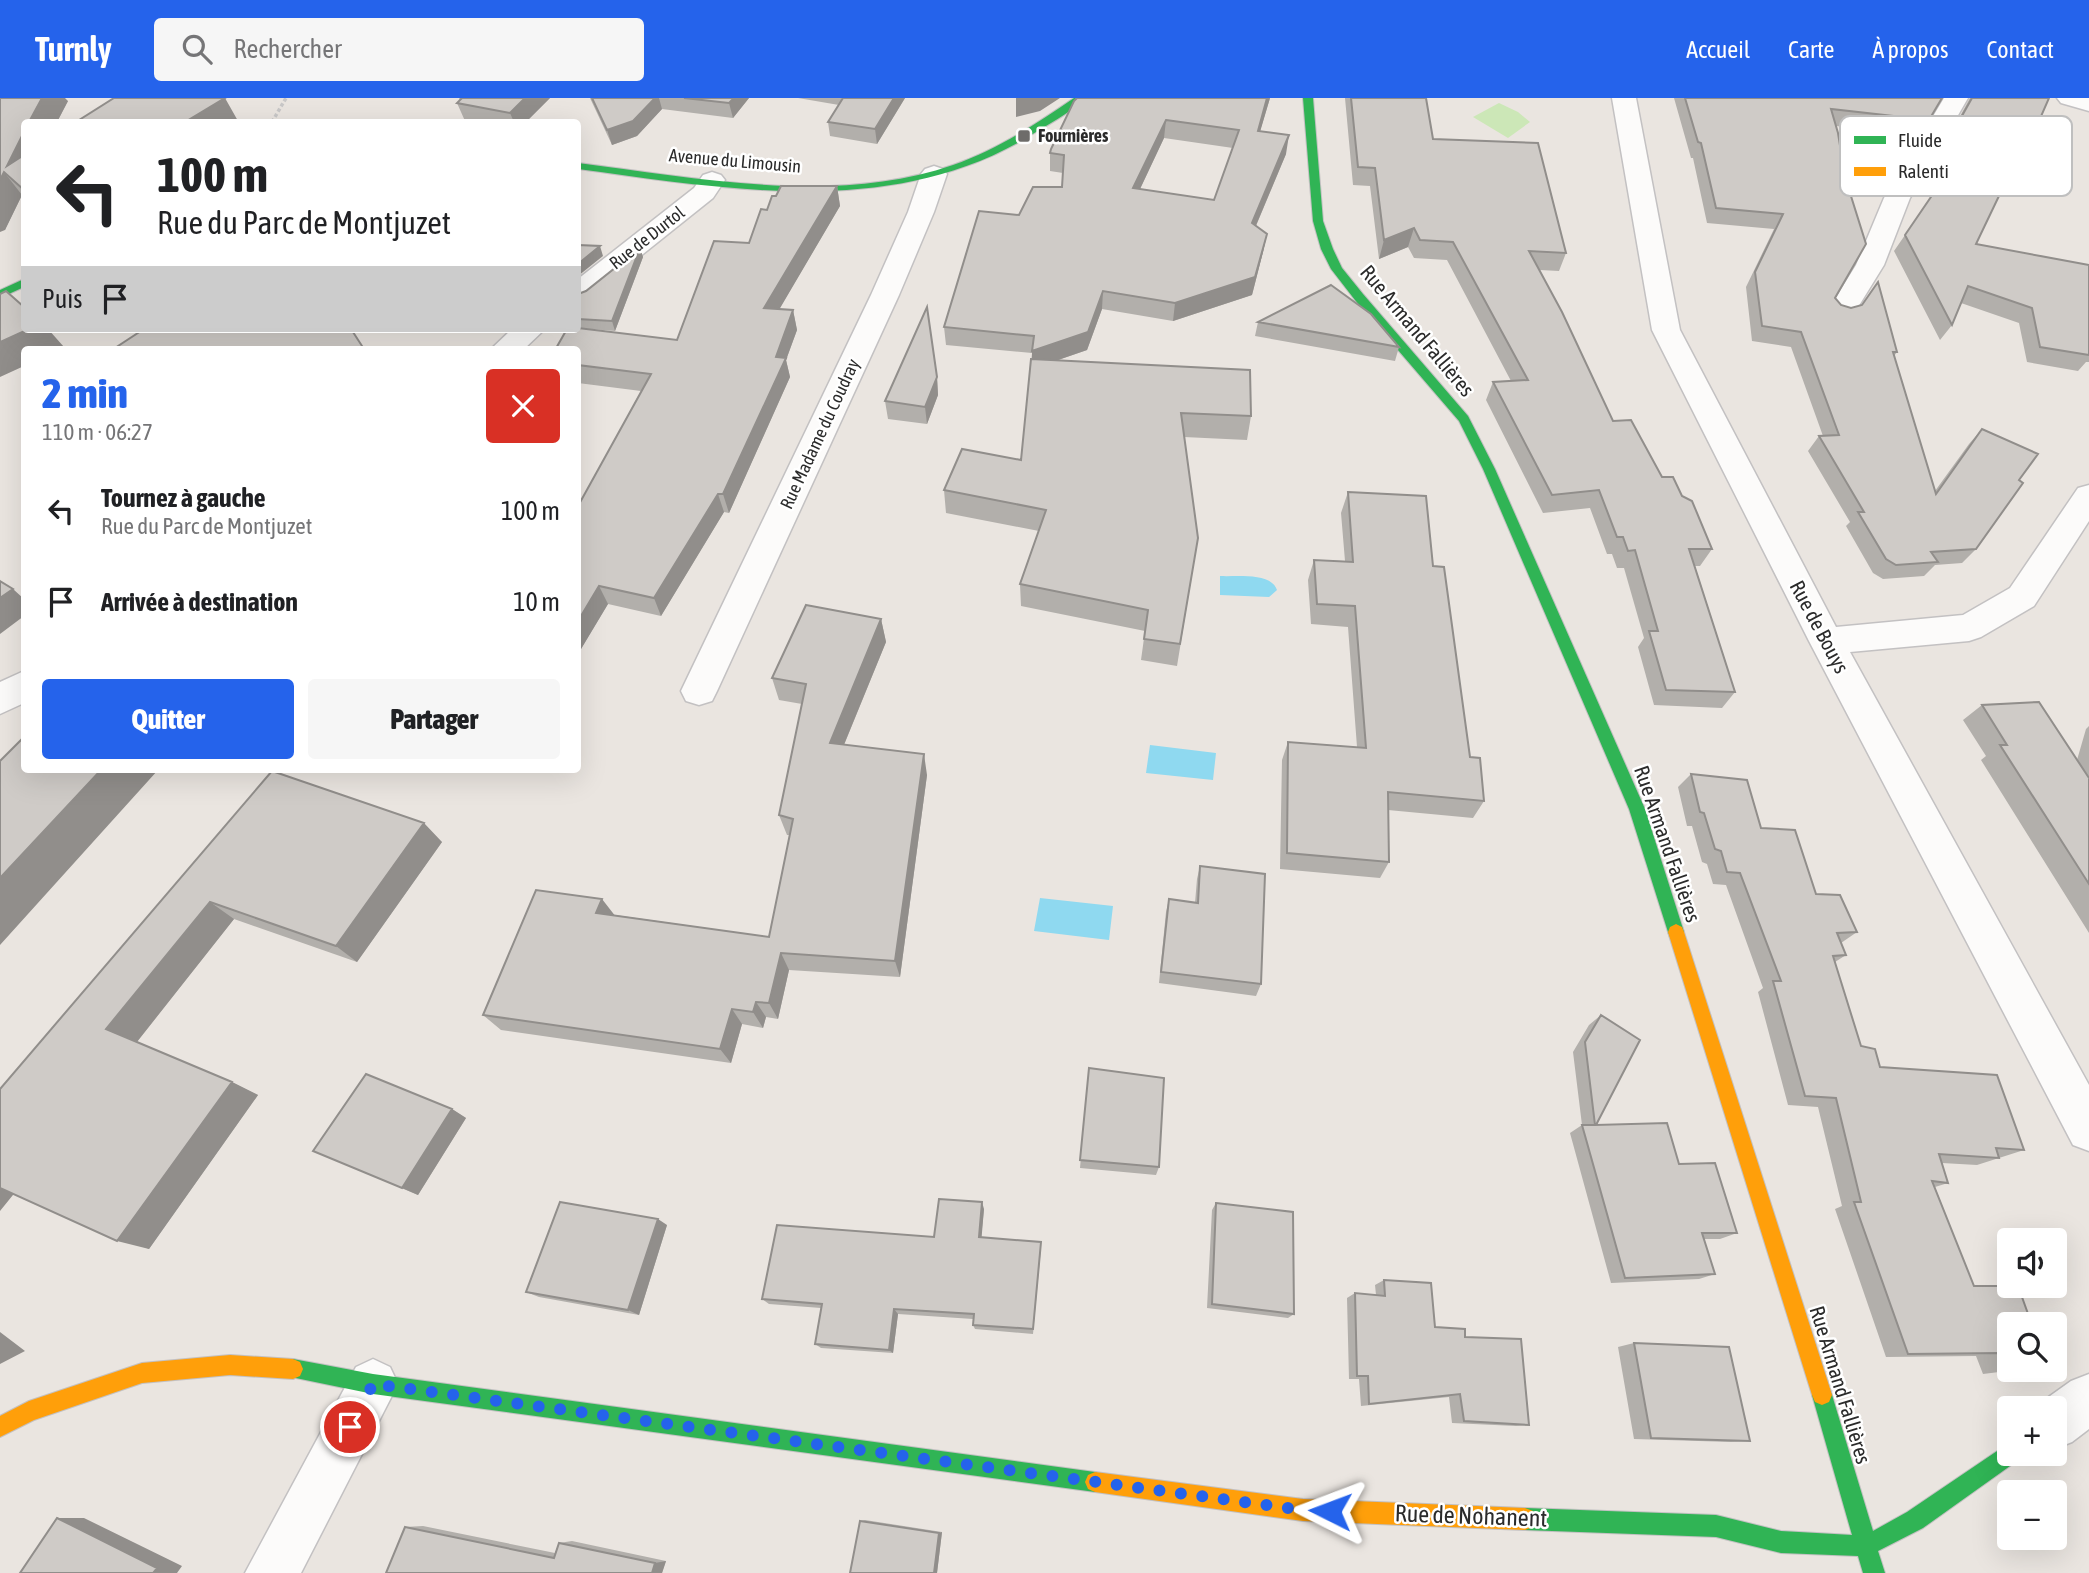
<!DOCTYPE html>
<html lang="fr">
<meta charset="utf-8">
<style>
body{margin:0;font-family:"Asap Condensed",sans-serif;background:#f6f6f6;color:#202124;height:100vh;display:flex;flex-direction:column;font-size:26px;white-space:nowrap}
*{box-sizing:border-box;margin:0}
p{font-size:23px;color:#757577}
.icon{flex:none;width:38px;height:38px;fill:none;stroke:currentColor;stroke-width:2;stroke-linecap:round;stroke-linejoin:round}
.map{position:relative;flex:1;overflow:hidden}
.panel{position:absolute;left:21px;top:248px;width:560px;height:427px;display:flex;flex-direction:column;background:#fff;border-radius:7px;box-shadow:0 7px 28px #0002}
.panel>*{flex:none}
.top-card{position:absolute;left:21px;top:21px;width:560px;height:214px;border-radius:7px;box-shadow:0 7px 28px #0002;background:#fff;color:#202124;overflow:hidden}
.controls{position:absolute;left:1997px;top:1130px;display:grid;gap:14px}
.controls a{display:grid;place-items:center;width:70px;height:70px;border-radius:7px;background:#fff;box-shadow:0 7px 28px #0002;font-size:35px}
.pin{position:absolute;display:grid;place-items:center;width:60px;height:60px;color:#fff;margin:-30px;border:4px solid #fff;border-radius:50%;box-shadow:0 2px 7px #0007}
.me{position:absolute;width:77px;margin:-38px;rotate:273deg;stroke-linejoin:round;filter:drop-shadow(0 0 5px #0008)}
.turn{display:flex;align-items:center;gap:24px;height:147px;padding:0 21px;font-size:32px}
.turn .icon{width:91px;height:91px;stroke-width:2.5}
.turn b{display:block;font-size:49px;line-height:60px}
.then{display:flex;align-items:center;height:66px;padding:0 21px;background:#0003;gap:14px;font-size:26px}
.round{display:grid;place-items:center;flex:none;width:74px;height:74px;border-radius:7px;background:#f6f6f6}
.headline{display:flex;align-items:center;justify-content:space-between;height:119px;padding:0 21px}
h1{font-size:42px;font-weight:800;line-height:52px;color:#2563eb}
.primary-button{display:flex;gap:14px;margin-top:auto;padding:14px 21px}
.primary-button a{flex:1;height:80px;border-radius:7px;background:#2563eb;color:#fff;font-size:28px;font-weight:800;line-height:80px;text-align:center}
.primary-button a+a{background:#f6f6f6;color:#202124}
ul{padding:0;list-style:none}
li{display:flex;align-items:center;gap:21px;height:91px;padding:0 21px}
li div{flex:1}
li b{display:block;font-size:26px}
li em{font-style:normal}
header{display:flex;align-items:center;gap:42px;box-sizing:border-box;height:98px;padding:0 35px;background:#2563eb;color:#fff}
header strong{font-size:33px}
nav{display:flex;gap:38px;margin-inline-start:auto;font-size:24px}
.search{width:490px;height:63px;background:#f6f6f6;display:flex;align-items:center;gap:18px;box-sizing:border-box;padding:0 24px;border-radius:7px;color:#757577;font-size:26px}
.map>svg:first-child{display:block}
</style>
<header>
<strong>Turnly</strong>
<div class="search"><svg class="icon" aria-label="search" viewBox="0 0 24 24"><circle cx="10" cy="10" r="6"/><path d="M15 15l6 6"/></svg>Rechercher</div>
<nav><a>Accueil</a><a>Carte</a><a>À propos</a><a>Contact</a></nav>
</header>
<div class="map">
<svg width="2089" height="1475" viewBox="0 0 2089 1475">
<rect width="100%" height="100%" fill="#eae5e0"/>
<path fill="#cce7b7" d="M1499 5 1518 14 1530 24 1508 40 1473 19Z"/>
<path fill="#8fd9f0" d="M1220 478C1237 479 1271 474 1277 492L1269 499 1220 497Z
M1150 647 1216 655 1213 682 1146 675Z
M1040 800 1113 808 1109 842 1034 833Z"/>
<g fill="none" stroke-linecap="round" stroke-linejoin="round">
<g stroke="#c3c1c2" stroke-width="3">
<path id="street" d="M1612 0H1636L1680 232 1836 529 1963 517 2010 490 2078 390 2089 387V423L2034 508 1981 539 1969 543 1850 554 2089 987V1053L2073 1047 1809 543 1652 232Z
M1944 0H1968L1910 100 1884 167 1855 214 1851 220 1841 223 1831 220 1827 214 1856 167 1884 100Z
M2057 0H2089V13L2061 5Z
M934 68 943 71 947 76 934 114 899 197 717 593 712 603 699 607 686 603 681 593 871 197 908 114 921 76 925 71Z
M712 74 721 77 725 82 713 100 588 200 578 203V181L694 90 703 77Z
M512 231H545L523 252H490Z
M24 573V605L0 616V584Z
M373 1261 390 1269 398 1286 301 1475H245L356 1269Z
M2089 1276V1331L2072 1344 2054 1351V1311H2035L2036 1308 2071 1283Z"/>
</g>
<g stroke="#c3c1c2" stroke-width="2">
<path id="fast" d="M1074 0H1085C1069 16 1047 27 1028 39 891 121 727 91 578 71V65C699 80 834 108 953 67 997 52 1036 26 1074 0Z
M1303 0H1313L1323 123 1333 151 1342 170 1363 196 1468 318 1495 371 1645 711 1684 834 1682 839 1676 842 1670 839 1668 834 1629 711 1483 371 1459 323 1355 202 1331 171 1321 151 1313 123Z
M24 181V189L0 200V192Z
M293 1261 373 1276 1095 1374 1102 1377 1105 1384 1102 1391 1095 1394 373 1296 286 1278 283 1271 286 1264Z
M1822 1287 1829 1290 1832 1297 1873 1433 1907 1414 2003 1349 2009 1346V1356H2020L2017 1363 1923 1430 1878 1453 1885 1475H1863L1858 1458 1781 1455 1716 1439 1525 1432 1517 1429 1514 1421 1517 1413 1525 1410 1716 1417 1781 1433 1852 1437 1812 1297 1815 1290Z"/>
</g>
<g stroke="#c3c1c2" stroke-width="2">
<path id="slow" d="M1676 826 1682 829 1684 834 1832 1297 1829 1304 1822 1307 1815 1304 1812 1297 1668 834 1670 829Z
M230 1257 293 1261 300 1264 303 1271 300 1278 293 1281 230 1277 142 1285 34 1322 0 1339V1318L29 1303 142 1265Z
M1095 1374 1303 1401 1525 1410 1533 1413 1536 1421 1533 1429 1525 1432 1303 1423 1095 1394 1088 1391 1085 1384 1088 1377Z"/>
</g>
<path stroke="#c8c7c7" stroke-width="3.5" stroke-dasharray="3.5 2.5" stroke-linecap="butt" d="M272 24 286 0"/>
<use href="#street" fill="#fcfbfa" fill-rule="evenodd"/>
<use href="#fast" fill="#30b455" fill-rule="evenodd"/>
<use href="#slow" fill="#ff9f0a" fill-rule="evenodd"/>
</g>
<path fill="#b2afab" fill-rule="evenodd" d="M0 0 68 3 57 24H24V99L22 97 5 132Z
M459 0H550L526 24H472L465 23 457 5 460 2Z
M590 0H749L733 20 662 11 637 38 612 47Z
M798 0H905L877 46 830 38 828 24 839 7Z
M1077 0H1270L1260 33 1286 56 1256 128 1267 136 1263 154 1252 197 1173 223 1102 211 1087 252 1058 262 1251 318 1247 342 1184 339 1198 440 1177 568 1141 562 1145 533 1021 508 1020 486 1039 433 946 415 944 392 1021 362 1032 255 946 247 944 229 1019 117 1062 89 1063 75 1050 73V55ZM1164 40 1233 50 1214 102 1140 91Z
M1345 0H1426L1433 41 1566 155 1559 173 1540 172 1613 323 1662 379 1682 398 1712 451 1700 468H1695L1735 594 1722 610 1654 607 1638 549 1644 540 1624 470H1617L1612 456H1607L1590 410 1543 415 1486 302 1493 284 1511 283 1447 162 1414 160 1408 149 1379 161 1370 88 1353 87Z
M1674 0H1942L1919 37 1836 28 1835 200 1841 207 1897 254 1894 258 1935 393 1969 346 1982 331 2019 382 1976 451 1962 465 1935 467 1924 478 1883 481 1873 475 1846 428 1850 424 1808 353 1819 338H1823L1791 249 1752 243 1746 189 1774 131 1707 125 1693 60H1691Z
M1970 0H2049L2025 55 2014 71 2012 70 1976 146 2089 167V264H2086L2078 273 2027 264 2019 225 1961 205 1952 227 1940 242 1894 153 1970 43 1948 40Z
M837 88 840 108 779 211 793 212 797 232 786 262 790 279 729 415 724 414 661 518 608 506 578 556V408L641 293 578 285V252L677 242 749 145 767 112 776 98Z
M640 150 643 159 615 233 578 230V196L586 193Z
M1258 224 1399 249 1395 263 1255 238Z
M937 279 938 297 927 326 888 321 885 303Z
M1348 394 1433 468 1470 659 1484 703 1473 720 1388 712 1389 764 1380 780 1280 771 1282 662 1288 644 1357 649 1348 529 1311 526 1308 482 1314 462 1345 463 1341 415Z
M881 521 886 544 844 647 927 677 900 879 789 872 778 921 766 919 763 930 742 926 731 965 501 932 483 917 615 817 769 839 790 737H787L779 717 802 606 779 602 772 580Z
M1982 607 2077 662 2086 631 2089 628V835L1981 662 1986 658 1963 622Z
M272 673 442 744 357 864 234 821 137 944 232 984 258 997 149 1151 14 1096Z
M1691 676 1761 730 1816 796 1857 834 1841 845 1846 857 1835 864 1861 948 1880 969 2024 1052 1977 1067 1942 1065 1948 1085 1935 1089 2007 1273 1983 1276 1976 1258 1886 1259 1835 1111 1842 1108 1818 1009 1788 1007 1758 894 1763 890 1726 787 1713 786 1707 766 1702 764 1692 728H1687L1678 689Z
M1200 768 1261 886 1256 898 1159 885 1166 814 1169 801 1195 805 1197 781Z
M1601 917 1596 1027 1679 1066 1737 1135 1720 1141H1704L1715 1176 1699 1181 1611 1185 1570 1035 1582 1027 1573 954 1589 927Z
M1089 970 1159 1069 1156 1077 1080 1070Z
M452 1011 466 1020 418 1097 313 1053Z
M1216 1105 1294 1216 1288 1220 1207 1210 1212 1112Z
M984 1111 981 1140 1041 1150 1033 1236 975 1231 973 1227V1221L898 1216 893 1255 821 1250 815 1246 821 1210 769 1206 762 1201 934 1139Z
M667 1127 639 1217 539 1199 526 1194Z
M1384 1182 1435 1229 1465 1239 1529 1327 1516 1328 1452 1325 1449 1299 1361 1308 1359 1281H1349L1347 1200 1355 1195 1376 1197 1375 1187Z
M1634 1245 1750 1343 1731 1344 1634 1341 1618 1249Z
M865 1422 942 1434 937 1475H850L860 1423Z
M423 1428 555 1455 559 1445 572 1443 666 1463 662 1475H386L405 1429Z"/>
<path fill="#918e8b" d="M42 0H65L68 3 57 24H29Z
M225 0 238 23 235 24H185Z
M525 0H550L526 24H514L510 15Z
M655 0H659L662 11 637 38 612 47 607 32Z
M734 0H749L733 20 729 5Z
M894 0H905L877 46 875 31Z
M1016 0H1060L1040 13 1016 19Z
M1267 0H1270L1255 51 1258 33Z
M1166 22 1164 40 1132 108 1133 90Z
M24 34V91L7 68Z
M1289 37 1286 56 1249 144 1252 125Z
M4 74 22 97 5 132 0 134V82Z
M837 88 840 108 769 229 764 210Z
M1414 130 1408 149 1379 161 1384 142Z
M1267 136 1263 154 1252 197 1173 223 1175 205Z
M600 148 603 158 578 178V166Z
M640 150 643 159 615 233 612 223Z
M1103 193 1102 211 1087 252 1032 271V253Z
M793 212 797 232 786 262 790 279 729 415 723 396Z
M29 231H48L64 249 58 252H24V268L0 279V244Z
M937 279 938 297 927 326 925 309Z
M718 396 724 414 661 518 654 500Z
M599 488 608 506 578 556V523Z
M13 491 24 501V518L0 536V500Z
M881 521 886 544 836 666 830 645Z
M924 656 927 677 900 879 895 863Z
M101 672H158L0 847V780Z
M424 725 442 744 357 864 336 848Z
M602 801 616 819 596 815Z
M210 804 234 821 136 945 106 931Z
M781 855 789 872 778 921 769 905Z
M756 904 766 919 763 930 753 914Z
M732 911 742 926 731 965 720 951Z
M232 984 258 997 149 1151 117 1143Z
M452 1011 466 1020 418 1097 402 1090Z
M0 1088 17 1092 0 1113Z
M982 1104 984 1111 981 1146 979 1139Z
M658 1121 667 1127 639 1217 628 1212Z
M894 1211 898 1216 893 1255 889 1252Z
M0 1234 25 1253 0 1266Z
M57 1420H84L182 1468 177 1475H153Z
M942 1434 937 1475H934L939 1435Z
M666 1463 662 1475H652L655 1465Z"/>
<path fill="#cfcbc7" stroke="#918e8b" stroke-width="2" fill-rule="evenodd" d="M0 0H42L29 24H24V34L7 68 24 57V92L4 74 0 82Z
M114 0H225L185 24H76Z
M462 0H525L510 15 457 5Z
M592 0H655L633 23 607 32Z
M684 0H734L729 5Z
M843 0H894L875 31 828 24Z
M1077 0H1267L1258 33 1289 37 1252 125 1267 136 1255 179 1175 205 1103 193 1088 234 1032 253 1034 238 944 229 979 113 1019 117 1033 89H1062L1064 57 1050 55 1051 51 1074 3ZM1166 22 1239 32 1214 102 1133 90Z
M1351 0H1426L1433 41 1538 45 1566 155 1529 153 1562 214 1613 323 1631 322 1662 379H1673L1682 398 1692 403 1712 451H1689L1735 594 1666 592 1649 533H1658L1635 452 1628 453 1623 439H1617L1599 392 1552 397 1493 284 1528 282 1453 144 1420 142 1414 130 1384 142 1375 70 1358 69Z
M1685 0H1942L1929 22 1831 11 1838 35 1845 79 1866 146 1835 200 1841 207 1851 210 1862 207 1878 184 1897 254H1893L1936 396 1982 331 2038 356 2019 382 2023 385 1976 451 1931 454 1938 464 1896 467 1886 461 1858 414H1864L1819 338 1839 337 1801 234 1762 228 1755 174 1783 116 1716 110 1701 45 1698 44Z
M1972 0H2049L2025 55 2020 54 1976 146 2089 167V257L2040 249 2032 210 1968 188 1952 227 1905 137 1980 27 1958 25Z
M781 88H837L764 210 793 212 776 259 786 260 723 396H718L654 500 599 488 578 523V408L651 276 578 267V252H555L567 231 578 230 677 242 714 143 749 145 761 111 767 112 772 98H776Z
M578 147 600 148 578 166Z
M640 150 612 223 578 221V196L586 193Z
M1331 187 1371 216 1399 249 1258 224Z
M6 193 24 209V231H29L0 244V196Z
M927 209 937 279 925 309 885 303Z
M144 231H351L364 251 363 252H112Z
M1031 261 1250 272 1251 318 1181 315 1198 440 1180 546 1144 541 1148 512 1020 486 1046 412 944 392 962 351 1021 362Z
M1348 394 1426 398 1433 468 1444 469 1470 659 1480 660 1484 703 1388 694 1389 764 1287 755 1288 644 1366 650 1355 508 1317 506 1314 462 1353 464Z
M0 483 13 491 0 500Z
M806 507 881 521 830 645 924 656 895 863 781 855 769 905 756 904 753 914 732 911 720 951 483 917 536 792 602 801 596 815 769 839 793 721 779 717 806 586 772 580Z
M2039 604 2089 680V678V786L2000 647H2007L1982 607Z
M24 639V672H101L0 780V663Z
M272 673 424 725 336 848 210 804 106 931 232 984 117 1143 0 1090V991Z
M1691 676 1747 682 1761 730 1795 732 1816 796 1840 797 1857 834 1837 835 1846 857 1833 858 1861 948 1875 951 1880 969 1997 977 2024 1052 1996 1050 1999 1060 1939 1056 1948 1085 1932 1083 1974 1188H2018L2032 1227H2009V1272L2007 1273 2000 1255 1908 1256 1854 1104H1861L1836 1000 1805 998 1773 883H1781L1740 775 1727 774 1721 753 1715 751 1704 715 1700 714Z
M1200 768 1265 776 1261 886 1161 874 1169 801 1198 805Z
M1601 917 1640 942 1596 1027 1667 1025 1679 1066 1715 1065 1737 1135H1702L1715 1176 1625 1180 1582 1027H1595L1585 944Z
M1089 970 1164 980 1159 1069 1080 1062Z
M366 976 452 1011 402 1090 313 1053Z
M939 1101 982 1104 979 1139 1041 1144 1033 1231 973 1227 974 1216 894 1211 889 1252 815 1246 822 1206 762 1201 777 1127 934 1139Z
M560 1104 658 1121 628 1212 526 1194Z
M1216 1105 1293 1114 1294 1216 1212 1206Z
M1384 1182 1431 1185 1435 1229 1465 1231V1239L1521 1241 1529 1327 1464 1323 1460 1296 1369 1306 1368 1278H1357L1355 1195 1385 1198Z
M1634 1245 1729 1249 1750 1343 1651 1340Z
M57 1420 157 1470 153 1475H20Z
M860 1423 939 1435 934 1475H850Z
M405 1429 554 1460 559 1445 655 1465 652 1475H386Z"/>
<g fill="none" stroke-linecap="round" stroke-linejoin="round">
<path stroke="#2563eb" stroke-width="12" stroke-dasharray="0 21.6" d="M350 1329 373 1286 1303 1412 1330 1413"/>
</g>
<rect fill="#6e6c6a" stroke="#fff" stroke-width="2.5" x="1017" y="31" width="14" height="14" rx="3.5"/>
<g text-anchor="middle" stroke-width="5" stroke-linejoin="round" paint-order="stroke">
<g font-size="18" font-weight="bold" fill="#2b2b2b" stroke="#fff" text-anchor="start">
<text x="1038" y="44">Fournières</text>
</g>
<g font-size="18" fill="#2b2b2b" stroke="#fff">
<text transform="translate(735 63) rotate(5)" y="6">Avenue du Limousin</text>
<text transform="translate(647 140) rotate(-38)" y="6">Rue de Durtol</text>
<text transform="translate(820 336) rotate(-65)" y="6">Rue Madame du Coudray</text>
</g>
<g font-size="21" fill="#2b2b2b" stroke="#fff">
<text transform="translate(1417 233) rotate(50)" y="7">Rue Armand Fallières</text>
<text transform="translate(1819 529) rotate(62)" y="7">Rue de Bouys</text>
<text transform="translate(1667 746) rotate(71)" y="7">Rue Armand Fallières</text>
<text transform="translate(1840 1287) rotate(73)" y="7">Rue Armand Fallières</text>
</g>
<g font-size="24" fill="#2b2b2b" stroke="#fff">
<text transform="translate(1471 1418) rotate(2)" y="8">Rue de Nohanent</text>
</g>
</g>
<rect x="1840" y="18" width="232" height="80" rx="10" fill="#fff" stroke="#bfbfbf" stroke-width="2"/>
<rect x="1854" y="38" width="32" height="8" fill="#30b455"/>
<rect x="1854" y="69" width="32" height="9" fill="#ff9f0a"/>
<g font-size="19" fill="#2b2b2b">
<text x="1898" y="49">Fluide</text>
<text x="1898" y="80">Ralenti</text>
</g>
</svg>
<div class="controls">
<a><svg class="icon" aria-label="sound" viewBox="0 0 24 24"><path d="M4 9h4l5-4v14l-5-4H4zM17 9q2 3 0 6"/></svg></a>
<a><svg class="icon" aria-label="search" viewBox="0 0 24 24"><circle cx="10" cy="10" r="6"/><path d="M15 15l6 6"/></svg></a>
<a>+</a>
<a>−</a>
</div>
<div class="pin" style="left:350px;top:1329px;background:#d93025"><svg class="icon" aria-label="arrive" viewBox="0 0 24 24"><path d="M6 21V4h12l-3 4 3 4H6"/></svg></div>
<svg class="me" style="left:1330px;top:1413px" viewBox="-20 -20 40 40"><path d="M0-17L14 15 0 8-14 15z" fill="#2563eb" stroke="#fff" stroke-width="4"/></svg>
<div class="top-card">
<div class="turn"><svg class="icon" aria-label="left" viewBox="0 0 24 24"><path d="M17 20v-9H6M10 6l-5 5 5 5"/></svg><div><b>100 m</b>Rue du Parc de Montjuzet</div></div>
<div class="then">Puis<svg class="icon" aria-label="arrive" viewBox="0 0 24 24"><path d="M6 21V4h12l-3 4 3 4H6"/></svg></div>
</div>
<section class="panel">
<div class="headline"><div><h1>2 min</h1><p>110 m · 06:27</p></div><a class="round" style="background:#d93025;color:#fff"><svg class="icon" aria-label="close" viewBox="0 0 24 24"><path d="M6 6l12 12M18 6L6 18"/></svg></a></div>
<ul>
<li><svg class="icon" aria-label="left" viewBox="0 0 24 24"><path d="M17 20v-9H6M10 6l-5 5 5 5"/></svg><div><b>Tournez à gauche</b><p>Rue du Parc de Montjuzet</p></div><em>100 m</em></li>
<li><svg class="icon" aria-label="arrive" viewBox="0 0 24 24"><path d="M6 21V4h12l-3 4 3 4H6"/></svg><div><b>Arrivée à destination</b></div><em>10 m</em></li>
</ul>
<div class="primary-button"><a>Quitter</a><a>Partager</a></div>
</section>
</div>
